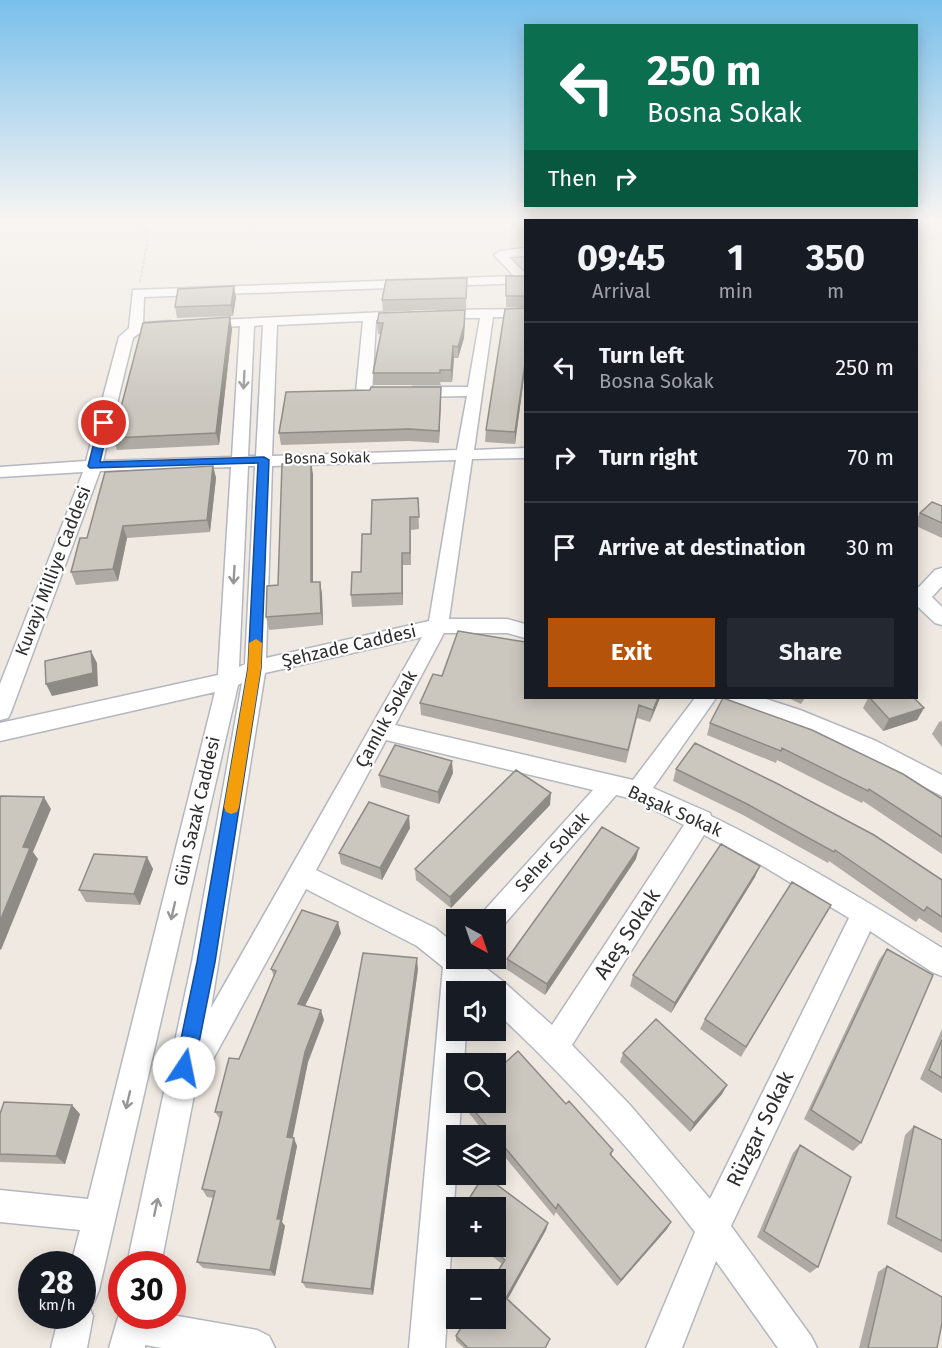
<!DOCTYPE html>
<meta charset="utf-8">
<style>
body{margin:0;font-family:"Fira Sans",sans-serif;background:#242831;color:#f1f3f6;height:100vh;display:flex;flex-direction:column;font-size:22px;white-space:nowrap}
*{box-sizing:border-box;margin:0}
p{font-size:20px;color:#9ea1a6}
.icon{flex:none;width:33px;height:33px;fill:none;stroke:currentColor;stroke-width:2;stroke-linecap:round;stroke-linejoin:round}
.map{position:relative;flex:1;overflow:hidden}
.side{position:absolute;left:524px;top:219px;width:394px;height:480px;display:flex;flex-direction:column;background:#171b24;border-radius:0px;box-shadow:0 3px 15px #0003}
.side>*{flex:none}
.hud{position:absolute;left:524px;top:24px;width:394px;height:183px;border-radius:0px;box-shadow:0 3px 15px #0003;background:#0b6e4f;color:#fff;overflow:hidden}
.needle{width:39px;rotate:140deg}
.controls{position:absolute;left:446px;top:909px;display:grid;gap:12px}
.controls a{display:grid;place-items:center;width:60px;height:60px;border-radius:0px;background:#171b24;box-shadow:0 3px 15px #0003;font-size:30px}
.speed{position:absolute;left:18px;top:1251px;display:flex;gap:12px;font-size:30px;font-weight:700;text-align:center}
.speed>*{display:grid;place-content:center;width:78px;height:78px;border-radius:50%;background:#171b24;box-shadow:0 3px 15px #0003;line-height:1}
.speed small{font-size:15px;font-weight:400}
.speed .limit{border:9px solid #d22;background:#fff;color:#111}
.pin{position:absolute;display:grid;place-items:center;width:51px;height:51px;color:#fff;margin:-26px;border:3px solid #fff;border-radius:50%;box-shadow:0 2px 6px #0007}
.me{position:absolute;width:66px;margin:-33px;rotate:11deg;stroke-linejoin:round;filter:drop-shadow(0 0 4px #0008)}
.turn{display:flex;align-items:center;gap:21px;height:126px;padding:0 24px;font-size:27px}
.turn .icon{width:78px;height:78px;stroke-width:2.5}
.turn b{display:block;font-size:42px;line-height:51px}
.then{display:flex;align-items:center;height:57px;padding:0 24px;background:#0003;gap:12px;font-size:22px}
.eta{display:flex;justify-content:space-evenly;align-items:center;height:102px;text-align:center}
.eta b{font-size:36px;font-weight:700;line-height:42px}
.action{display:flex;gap:12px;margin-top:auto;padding:12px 24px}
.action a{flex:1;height:69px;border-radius:0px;background:#b45309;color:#fff;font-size:24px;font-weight:700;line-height:69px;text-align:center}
.action a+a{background:#242831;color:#f1f3f6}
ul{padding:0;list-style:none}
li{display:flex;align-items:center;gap:18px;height:90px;padding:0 24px;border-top:2px solid #363941}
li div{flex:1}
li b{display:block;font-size:22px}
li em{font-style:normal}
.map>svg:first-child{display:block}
</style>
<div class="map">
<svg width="942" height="1348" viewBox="0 0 942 1348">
<rect width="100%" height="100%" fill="#efe9e1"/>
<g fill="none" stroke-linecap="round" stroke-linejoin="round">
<g stroke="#b4b7c1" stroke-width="3">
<path id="minor" d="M620 218H632L633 220H621Z
M525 248V256L509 257 525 273 524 283 144 297 143 323 171 321 178 325C167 335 148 325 133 338L103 461 232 457 240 326 202 328 195 324 197 321 407 311 412 312 414 315 412 318 376 320 372 392 364 397 356 392 363 321 277 325 272 456 457 450 467 396 413 397 405 392 413 387H468L480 318H439L432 314 439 310 525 309V317H493L474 450 525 448V458L472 459 449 619H507L525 624V638L507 633H444L395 725 633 780 695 698H716L653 788 710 813 711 816C791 855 866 901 942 948V976L932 972 870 931 731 1226 811 1336 817 1348H778L716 1261 682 1348H646L695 1232C635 1153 568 1079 495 1011V992H472L468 989V992H456V1030H466L464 1064H456V1102H461L459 1136H456V1174L445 1348H409L443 967 417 946 306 889 200 1083 196 1085 161 1264H127L192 962 242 683 238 685 99 1290 94 1302 88 1304 93 1316 87 1348H51L59 1316H82V1264H71L80 1230 0 1222V1190L88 1199 215 692 0 741V723L218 675 231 467 100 471 11 712 8 718 0 720V684L83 472 0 477V467L86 461 119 337 129 328 133 290 514 276 494 255 500 251ZM263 325 256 456H248L254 326ZM456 460 429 621 266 658 272 466ZM248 466H255L245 664 239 667ZM422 637 211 1008 265 673ZM386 740 593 790 483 912 479 920H495V931L501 928 616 795 633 799 684 825 552 1025 505 983 473 958H456V945L435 928 316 870ZM704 835 756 862 849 918 710 1199 630 1105 572 1045Z
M942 568V586L932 597 942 607V625L935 623 916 605V587H919L935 570Z
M728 698H763L800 710 876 741 942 775V796L835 742 731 704Z
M122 1304V1316L172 1315 257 1330 269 1336 275 1348H162L145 1345V1348H109Z"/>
</g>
<path stroke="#c9c9c9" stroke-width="2" stroke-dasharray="3 1.5" stroke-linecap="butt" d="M140 282 147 243 143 218"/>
<use href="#minor" fill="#fff" fill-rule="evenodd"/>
</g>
<path fill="#afaba4" d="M655 218H684L686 220H657Z
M506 276H525V307H506Z
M467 278 466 309 383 311 382 300Z
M236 297 233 316 177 318 175 307Z
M525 308V370L515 444 485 442 486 430Z
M465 321 464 338 458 358H454L452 382H440L441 385H374L373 373 381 334H378L377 323Z
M232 329 219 445 117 450 113 438Z
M441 387 439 443 409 441 281 445 279 433 370 390Z
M213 466 216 478 210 532 127 538 118 581 76 585 71 572 87 538Z
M313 474V582H320L322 594 323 625 269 630 266 617 278 585Z
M418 498 419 529 411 530V565H403V605L352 607 351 595 361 572 371 534Z
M942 506V538L916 526V520L920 513Z
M525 698H660L650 722 637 718 626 763 421 715 420 703Z
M788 698H805L801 704Z
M868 698H914L924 708 917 720 883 731 863 708Z
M942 721V747L932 734 939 722Z
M710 723 942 799V854L863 801 862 803 777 760 776 763 707 735Z
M676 769 942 880V933L919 918 916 922 829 861 828 863 743 815 673 781Z
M453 773 439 804 381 787 379 775Z
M550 805 451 908 416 880 415 869Z
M410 828 382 880 341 864 339 853Z
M147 857 153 869 140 905 86 902 79 890Z
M636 859 545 995 506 969 507 959Z
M755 877 671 1013 630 986 633 975Z
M831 905 741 1057 700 1029 705 1019Z
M341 933 305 1006 324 1020 308 1062 292 1138 297 1146 282 1222 285 1226 275 1276 203 1268 197 1262 214 1198 207 1197 202 1189 220 1119 215 1112 239 1059 274 976 271 969Z
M887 949 861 1143 853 1151 804 1119 879 960Z
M418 969 373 1295 306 1288 302 1282Z
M942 1029V1093L920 1079Z
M623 1053 727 1085 722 1094 690 1132 620 1062Z
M465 1102 566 1104 613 1150 611 1156 671 1222 667 1229 617 1286 556 1212 554 1216 495 1145V1136H487L465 1108Z
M0 1114H80L65 1164 0 1162Z
M914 1126 942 1140V1253L887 1224 905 1135Z
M800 1145 818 1267 810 1273 757 1237 793 1153Z
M548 1223 546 1230 507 1300 550 1339 546 1348H464L456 1341V1336L502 1264 479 1246H495Z
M887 1266 937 1348H859L878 1272Z"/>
<path fill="#8e8b86" d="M234 286 236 297 233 316 231 305Z
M465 310 464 338 458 358V347Z
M230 317 232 329 219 445 216 433Z
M453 346 454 358 452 382 451 370Z
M525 363V370L515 444V432Z
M441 387V398L439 443V431Z
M311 462 313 474V595L311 582Z
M213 466 216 478 210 532 207 520Z
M123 526 127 538 118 581 113 569Z
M402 553 403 565V605L402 593Z
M320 582 322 594 323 625 321 613Z
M91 651 97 663 98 686 52 696 46 684Z
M658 698H660L650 722 653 710Z
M924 708 917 720 883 731 889 719Z
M452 761 453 773 439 804 438 792Z
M551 793 550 805 451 908 450 897Z
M44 797 51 809 33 852 38 859 1 950 0 949V921L23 847Z
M409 816 410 828 382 880 380 868Z
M639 848 636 859 545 995 547 984Z
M147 857 153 869 140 905 134 894Z
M760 866 755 877 671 1013 675 1003Z
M338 922 341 933 301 1014 298 1004Z
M417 958 418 969 373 1295 371 1289Z
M321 1010 324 1020 308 1062 291 1146 287 1137 305 1052Z
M727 1085 722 1094 690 1132 694 1123Z
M72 1105 80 1114 65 1164 56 1156Z
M294 1138 297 1146 282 1222 285 1226 275 1276 270 1270 277 1219Z
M671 1222 667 1229 617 1286 621 1280Z
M548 1223 546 1230 505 1304 506 1298Z"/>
<path fill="#cbc7bf" stroke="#8e8b86" stroke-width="1.5" d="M663 218H684L686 220H664Z
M506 276H525V296H506Z
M467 278 466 298 382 300 386 280Z
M234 286 231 305 175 307 178 289Z
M525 308V363L515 432 486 430 505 309Z
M465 310 464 326 458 347 453 346 451 370H440V373H373L383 323H377L379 313Z
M230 317 216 433 113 438 143 323Z
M371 387H441L439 431 409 429 279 433 286 392 370 390Z
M311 462V582H320L321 613 266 617 267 586 278 585 282 464Z
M213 466 207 520 123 526 113 569 71 572 80 538H87L105 472Z
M418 498 419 517H410V553H402V593L351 595 352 572H361L362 534H371L372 500Z
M932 502 942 506V523L920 513Z
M458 631 525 642V698H658L653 710 639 705 628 750 420 703 433 674 442 676Z
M91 651 93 673 46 684 45 661Z
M723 698 812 730 903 774 942 799V837L869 789 868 791 782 748 781 751 710 723Z
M870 698H914L924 708 889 719Z
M695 743 778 784 874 835 942 880V917L927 907 924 911 835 850 834 852 747 804 676 769Z
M395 745 452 761 438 792 379 775Z
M516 770 551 793 450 897 415 869Z
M1 796 44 797 23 847 30 848 0 921V798Z
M369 802 409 816 380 868 339 853Z
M602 827 639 848 547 984 507 959Z
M721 844 760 866 675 1003 633 975Z
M94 854 147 857 134 894 79 890Z
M792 882 831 905 746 1047 705 1019Z
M302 910 338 922 298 1004 321 1010 305 1052 287 1137 294 1138 277 1219H281L270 1270 197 1262 215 1191 202 1189 222 1112H215L229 1058 239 1059 276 971 271 969Z
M887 949 933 975 861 1143 811 1110Z
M363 953 417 958 371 1289 302 1282Z
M656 1019 727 1085 694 1123 623 1053Z
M942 1040V1078L929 1070Z
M518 1051 566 1104 569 1101 613 1150 610 1154 671 1222 621 1280 558 1204 556 1209 467 1102H495V1072Z
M4 1102 72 1105 56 1156 0 1154V1114Z
M914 1126 942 1140V1241L896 1217Z
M800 1145 851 1177 818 1267 764 1231Z
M484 1175 548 1223 506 1298 550 1339 545 1348H468L456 1336 467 1318H495V1280H492L505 1260 488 1246H495V1208H463Z
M887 1266 942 1297V1323L937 1348H868Z"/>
<defs><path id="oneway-shaft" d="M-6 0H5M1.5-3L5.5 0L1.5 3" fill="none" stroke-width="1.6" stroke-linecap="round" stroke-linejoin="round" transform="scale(1.5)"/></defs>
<g stroke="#969696">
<use href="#oneway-shaft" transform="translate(244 380) rotate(93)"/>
<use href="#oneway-shaft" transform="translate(234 575) rotate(93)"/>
<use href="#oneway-shaft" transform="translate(173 911) rotate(103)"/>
<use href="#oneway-shaft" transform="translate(128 1100) rotate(103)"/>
<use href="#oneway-shaft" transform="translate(156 1207) rotate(-78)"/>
</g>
<linearGradient id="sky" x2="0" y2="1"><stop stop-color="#7abfeb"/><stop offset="0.54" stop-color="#f8f5f2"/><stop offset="1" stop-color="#f8f5f2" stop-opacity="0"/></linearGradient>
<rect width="942" height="407" fill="url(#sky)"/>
<path fill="#1a73e8" stroke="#114b97" stroke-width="1.5" d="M104 420 109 423 100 462 264 457 269 460 261 668 215 962 194 1068 191 1075 184 1078 178 1075 175 1068 197 962 248 668 258 463 90 468 88 466 99 423Z"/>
<path fill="#f59e0b" d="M256 639 262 643 261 668 239 807 237 812 231 814 226 812 224 807 248 668 249 643Z"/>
<g text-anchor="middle" stroke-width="4.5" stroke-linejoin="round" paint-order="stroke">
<g font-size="15" fill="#2e2e2e" stroke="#fff">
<text transform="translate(327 458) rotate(-1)" y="5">Bosna Sokak</text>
</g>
<g font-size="18" fill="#2e2e2e" stroke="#fff">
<text transform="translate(53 571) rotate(-69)" y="6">Kuvayi Milliye Caddesi</text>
<text transform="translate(349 646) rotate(-13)" y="6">Şehzade Caddesi</text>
<text transform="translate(386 719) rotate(-61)" y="6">Çamlık Sokak</text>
<text transform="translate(197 811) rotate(-77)" y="6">Gün Sazak Caddesi</text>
<text transform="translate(675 811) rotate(24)" y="6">Başak Sokak</text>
<text transform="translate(552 852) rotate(-48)" y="6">Seher Sokak</text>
</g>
<g font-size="21" fill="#2e2e2e" stroke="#fff">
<text transform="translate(627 934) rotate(-57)" y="7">Ateş Sokak</text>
<text transform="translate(760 1129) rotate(-64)" y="7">Rüzgar Sokak</text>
</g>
</g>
</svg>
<div class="controls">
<a><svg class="needle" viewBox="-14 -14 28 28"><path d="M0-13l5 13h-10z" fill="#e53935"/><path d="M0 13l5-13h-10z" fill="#9ea1a6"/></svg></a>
<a><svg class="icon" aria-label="sound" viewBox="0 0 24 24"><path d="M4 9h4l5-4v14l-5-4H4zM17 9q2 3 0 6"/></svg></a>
<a><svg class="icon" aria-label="search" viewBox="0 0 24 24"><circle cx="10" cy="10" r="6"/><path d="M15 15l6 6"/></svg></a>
<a><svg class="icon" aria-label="layers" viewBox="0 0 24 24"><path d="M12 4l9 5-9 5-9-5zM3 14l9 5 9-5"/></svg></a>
<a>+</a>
<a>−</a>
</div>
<div class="speed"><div>28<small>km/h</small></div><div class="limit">30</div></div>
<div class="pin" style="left:104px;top:423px;background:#d93025"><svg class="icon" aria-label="arrive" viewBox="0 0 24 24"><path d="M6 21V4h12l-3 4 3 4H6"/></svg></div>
<svg class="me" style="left:184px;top:1068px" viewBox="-20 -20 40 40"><circle r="19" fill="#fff"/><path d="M0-13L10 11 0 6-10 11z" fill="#1a73e8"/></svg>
<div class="hud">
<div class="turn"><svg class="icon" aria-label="left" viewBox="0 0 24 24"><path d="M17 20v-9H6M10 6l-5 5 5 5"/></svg><div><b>250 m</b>Bosna Sokak</div></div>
<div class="then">Then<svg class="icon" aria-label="right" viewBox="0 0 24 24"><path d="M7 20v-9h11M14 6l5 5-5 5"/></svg></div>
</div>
<section class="side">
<div class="eta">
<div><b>09:45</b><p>Arrival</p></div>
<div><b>1</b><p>min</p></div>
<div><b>350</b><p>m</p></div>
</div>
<ul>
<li><svg class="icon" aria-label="left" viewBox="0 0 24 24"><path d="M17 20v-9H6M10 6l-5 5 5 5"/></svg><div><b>Turn left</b><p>Bosna Sokak</p></div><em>250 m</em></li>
<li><svg class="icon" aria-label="right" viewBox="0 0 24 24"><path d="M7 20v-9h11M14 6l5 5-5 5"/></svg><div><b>Turn right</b></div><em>70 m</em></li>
<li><svg class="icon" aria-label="arrive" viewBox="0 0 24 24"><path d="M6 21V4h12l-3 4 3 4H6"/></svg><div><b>Arrive at destination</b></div><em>30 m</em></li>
</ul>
<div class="action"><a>Exit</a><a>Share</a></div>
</section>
</div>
